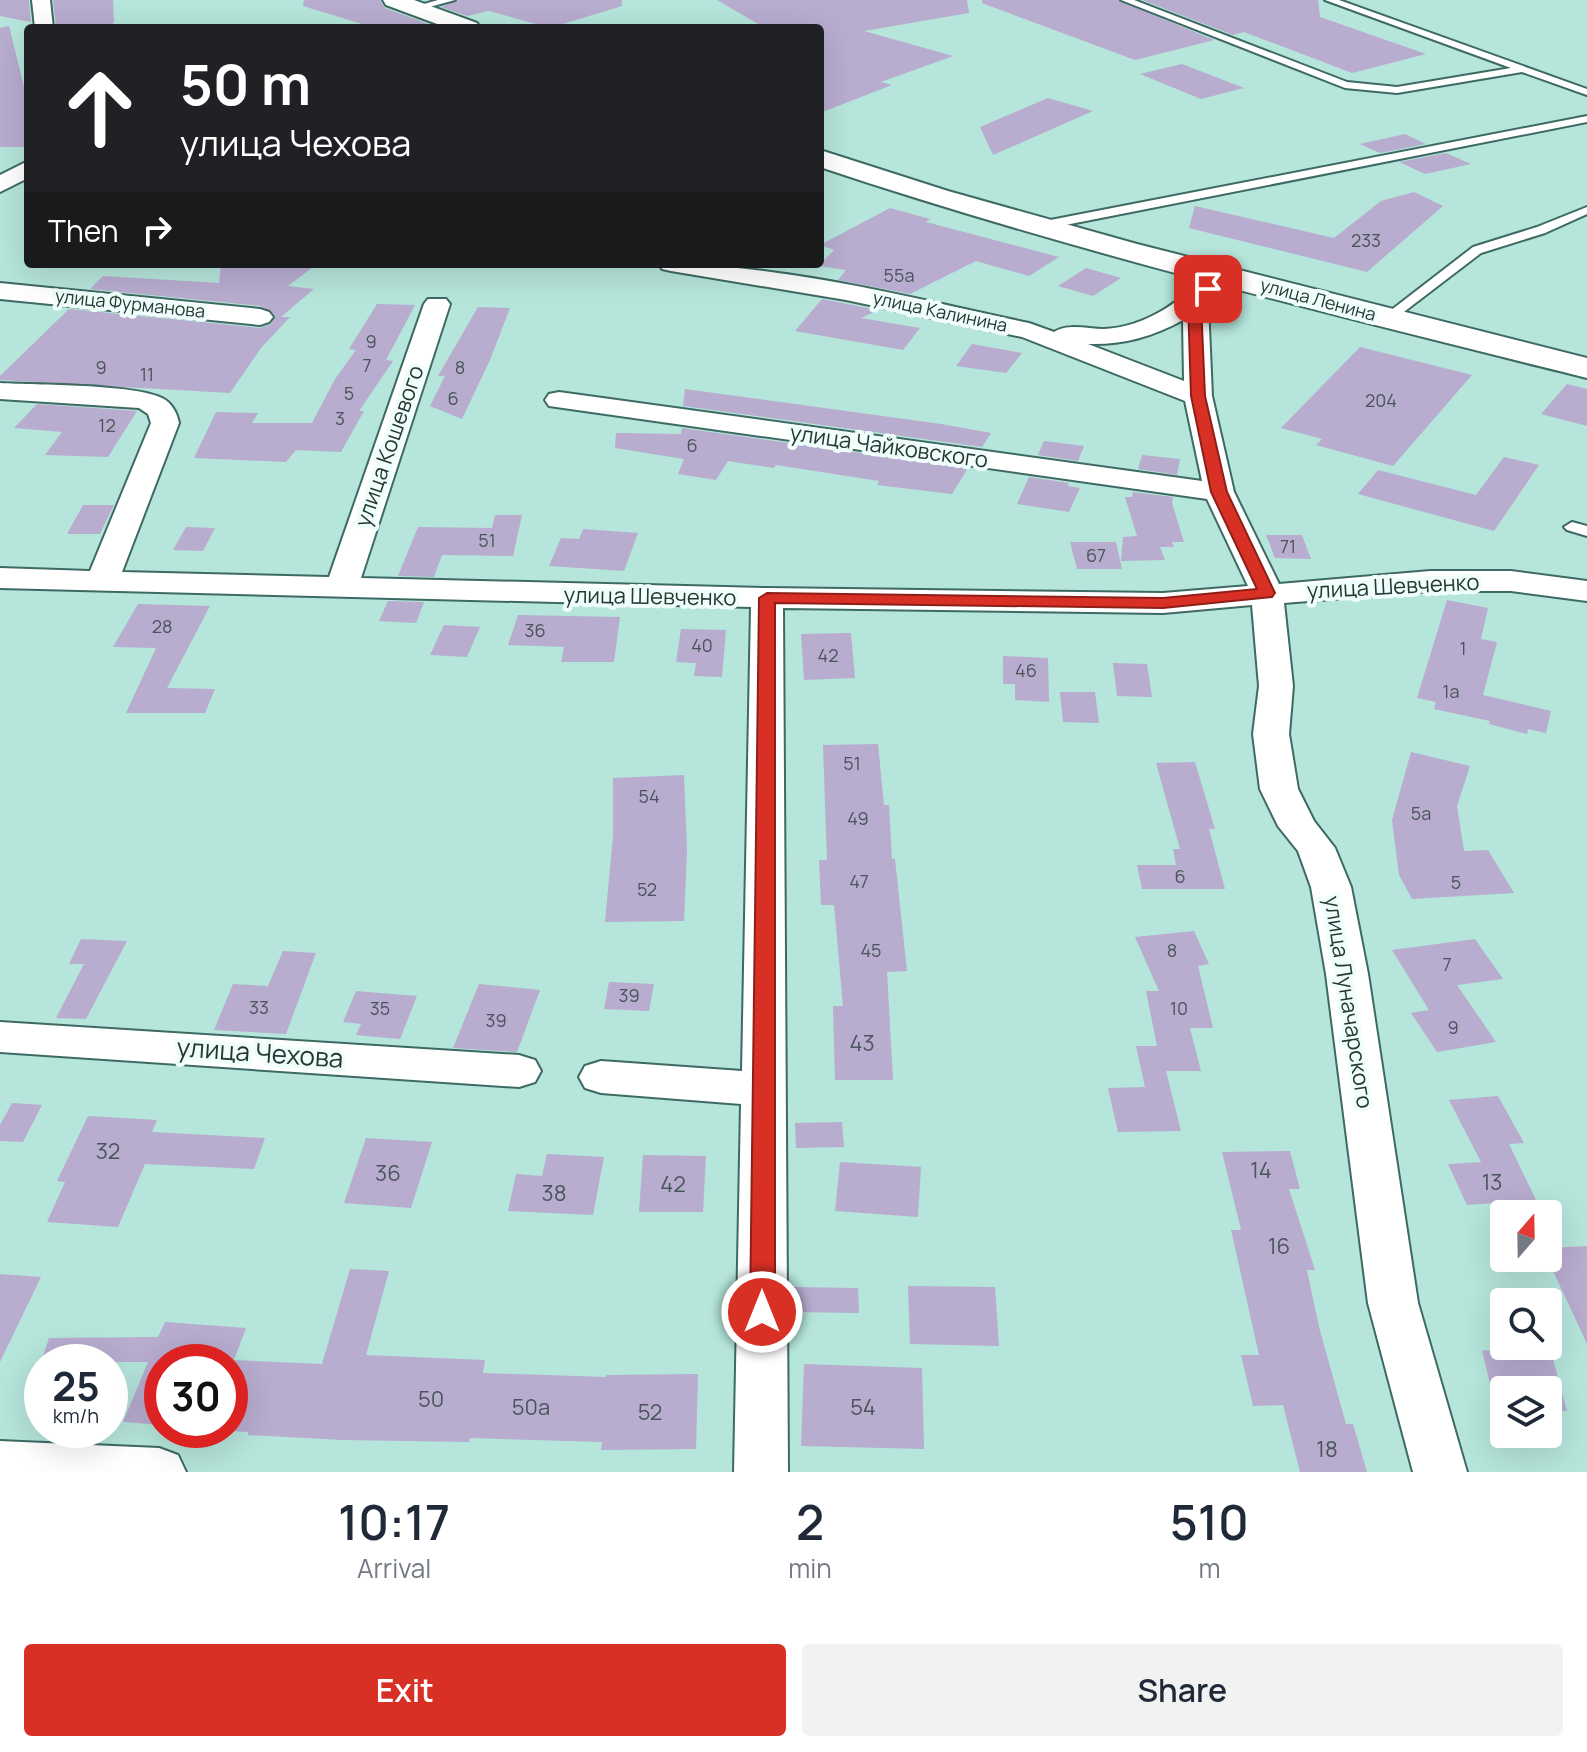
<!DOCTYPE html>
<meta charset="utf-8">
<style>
body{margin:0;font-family:Manrope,sans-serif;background:#f2f2f3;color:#1f2937;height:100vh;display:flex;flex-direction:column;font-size:30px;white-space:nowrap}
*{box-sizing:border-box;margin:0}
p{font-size:26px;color:#747a83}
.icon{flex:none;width:44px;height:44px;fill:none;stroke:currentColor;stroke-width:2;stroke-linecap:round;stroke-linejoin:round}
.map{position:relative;height:1472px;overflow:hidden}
.panel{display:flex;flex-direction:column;background:#fff;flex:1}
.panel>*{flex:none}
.banner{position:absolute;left:24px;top:24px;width:800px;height:244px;border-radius:8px;box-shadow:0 8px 32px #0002;background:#202124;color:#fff;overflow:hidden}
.needle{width:52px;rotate:20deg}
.fabs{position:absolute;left:1490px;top:1200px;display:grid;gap:16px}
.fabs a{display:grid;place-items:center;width:72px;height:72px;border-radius:8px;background:#fff;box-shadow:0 8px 32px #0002;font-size:40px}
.speed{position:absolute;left:24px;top:1344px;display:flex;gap:16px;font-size:40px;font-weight:700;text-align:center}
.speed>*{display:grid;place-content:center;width:104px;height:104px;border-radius:50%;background:#fff;box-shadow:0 8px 32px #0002;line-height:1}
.speed small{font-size:20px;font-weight:400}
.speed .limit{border:12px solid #d22;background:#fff;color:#111}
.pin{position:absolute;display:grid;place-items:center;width:68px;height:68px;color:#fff;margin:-34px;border-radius:16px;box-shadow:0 4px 12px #0006}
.me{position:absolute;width:88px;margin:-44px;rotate:0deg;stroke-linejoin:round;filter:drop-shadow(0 0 6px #0008)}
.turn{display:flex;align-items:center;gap:28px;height:168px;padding:0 24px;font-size:36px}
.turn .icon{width:104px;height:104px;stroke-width:2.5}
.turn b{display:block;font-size:56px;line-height:68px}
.then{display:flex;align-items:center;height:76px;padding:0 24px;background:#0003;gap:16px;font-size:30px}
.eta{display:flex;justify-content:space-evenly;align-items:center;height:136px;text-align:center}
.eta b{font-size:48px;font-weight:600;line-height:56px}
.primary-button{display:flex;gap:16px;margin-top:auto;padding:16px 24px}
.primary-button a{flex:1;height:92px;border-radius:8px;background:#d93025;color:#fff;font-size:32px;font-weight:600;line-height:92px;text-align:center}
.primary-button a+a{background:#f2f2f3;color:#1f2937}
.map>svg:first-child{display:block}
</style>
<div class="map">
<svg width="1587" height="1472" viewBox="0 0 1587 1472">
<rect width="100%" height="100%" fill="#b5e5db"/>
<path fill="#b8accf" d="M0 0H29L31 22 0 16Z
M53 0H113L114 23 99 28 56 27Z
M304 0H380L385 8 431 25 417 28H375L303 6Z
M458 0H622V6L550 28 489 11 467 16 441 7Z
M717 0H967L969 13 864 31 953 56 881 82 892 85 820 113V28H765Z
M982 0H1118L1214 40 1135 60 982 3Z
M1142 0H1318L1320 17 1426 54 1352 73 1244 32 1233 35Z
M9 26 28 103V147H0V28Z
M1182 64 1244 88 1201 99 1140 74Z
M1048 98 1093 111 993 155 980 127Z
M1405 134 1426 144 1380 153 1360 144Z
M1446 153 1471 164 1425 174 1399 162Z
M1414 192 1443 206 1367 272 1189 228 1195 206 1334 238 1381 201Z
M890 208 930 219 926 222 1059 257 1029 276 976 261 910 294 838 280 846 270 818 266 834 250 820 245Z
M221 264H317L288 286 314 289 281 317H290L261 348 230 393 0 380V376L69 309 260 328 271 324 275 315 260 306 90 289 103 276 219 283Z
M1086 268 1121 278 1093 296 1058 286Z
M822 299 878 310 861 318 920 328 903 350 795 331Z
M377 304 415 305 386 360 393 361 359 411H364L341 452 296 450 286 462 194 458 216 412 258 413 252 423H312L335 379 356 350 349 349Z
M478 307 510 308 490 360 462 419 430 406 445 376H438Z
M972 344 1022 353 1006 373 956 366Z
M1360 347 1472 375 1393 466 1316 445 1322 439 1281 428Z
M1567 384 1587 389V426L1541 414Z
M685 389 941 424 991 433 982 447 683 406Z
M37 404 137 411 108 457 45 455 62 432 14 428Z
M682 428 968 468 952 494 877 485 879 481 776 465 774 468 728 461 716 480 678 474 684 459 615 448 616 433 681 434Z
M1044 441 1084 446 1078 461 1038 455Z
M1142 455 1180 459 1177 475 1138 469Z
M1504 457 1539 465 1494 531 1358 494 1378 470 1476 495Z
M1029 477 1069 483 1068 486 1080 488 1069 512 1017 504Z
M1133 492 1173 497 1172 503 1184 542H1172L1174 547H1160L1165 560 1121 561 1123 537 1137 536 1125 497H1132Z
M83 505H114L100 534H67Z
M495 515H522L513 556 442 555 434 577 398 576 418 527 492 528Z
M186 527 215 528 203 551 173 550Z
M583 529 638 533 624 571 549 566 561 538 579 539Z
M1266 535H1302L1311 559 1275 558Z
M1070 542H1116L1122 569H1077Z
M1447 600 1488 608 1481 639 1497 642 1483 695 1551 711 1546 733 1528 729 1527 734 1489 724 1490 721 1434 709 1436 702 1417 698Z
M388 601 424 602 416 623 379 621Z
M138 604 210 606 167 688 215 689 205 713H126L156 648 113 647Z
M518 615 620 617 614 662H561L564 647 508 645Z
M444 625 480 627 467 657 430 655Z
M681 629 726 630 722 677 694 676 696 663 676 662Z
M851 633 855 678 804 680 801 634Z
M1003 656 1048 658 1049 702 1015 700V684H1003Z
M1113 663 1147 664 1152 697 1117 696Z
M1060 692H1095L1099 723 1063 722Z
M878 744 884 805H889L892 859H895L907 971 887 972 893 1080H835L833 1006H843L834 905H821L819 860H827L823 745Z
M1411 752 1470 766 1457 806 1464 851 1488 850 1514 893 1412 899 1399 875 1392 820Z
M1195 762 1215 829H1209L1225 889H1142L1137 865H1176L1173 849H1180L1156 763Z
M684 775 687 850 684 921 605 922 613 836V778Z
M1194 931 1209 964 1198 966 1213 1028H1190L1201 1071H1166L1181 1131 1118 1132 1108 1088 1145 1087 1136 1046H1157L1146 991H1159L1135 937Z
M81 939 127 941 86 1019 56 1018 84 964H69Z
M1475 939 1503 979 1457 985 1496 1042 1437 1052 1411 1013 1429 1010 1392 950Z
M283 951 316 953 286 1034 214 1030 233 984 268 986Z
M609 982 654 984 649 1011 604 1009Z
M479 984 540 990 517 1052 453 1048Z
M356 991 417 996 400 1039 356 1035 361 1024 343 1022Z
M1498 1096 1524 1143 1509 1144 1536 1200 1467 1205 1448 1164 1481 1162 1449 1100Z
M12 1103 42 1105 23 1142 0 1141V1125Z
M88 1116 157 1120 152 1132 265 1138 254 1169 145 1164 118 1227 47 1222 65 1182 57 1181Z
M842 1122 844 1147 796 1148 795 1123Z
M366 1138 432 1142 411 1208 344 1203Z
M1290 1151 1300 1189H1289L1315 1270H1307L1319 1327 1346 1424H1353L1367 1472H1300L1283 1405 1253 1406 1241 1355H1259L1231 1230H1241L1222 1152Z
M547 1154 604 1157 593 1215 508 1211 516 1174 542 1176Z
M643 1155 706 1156 703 1212H639Z
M840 1162 921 1167 918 1217 835 1211Z
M1587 1246V1344L1547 1258 1548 1248Z
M350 1269 389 1271 366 1355 485 1360 483 1373 606 1377V1375L698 1374 696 1449 601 1450 602 1442 470 1438 469 1442 342 1440 248 1435V1432L230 1431V1362H162V1425L123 1422 148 1362H41L49 1338 158 1337 165 1322 246 1328 234 1360 322 1364Z
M0 1274 41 1277 0 1362Z
M908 1286 995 1287 999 1346 910 1344Z
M792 1287 858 1288 859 1313 792 1312Z
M1482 1350 1552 1355 1567 1411 1548 1410V1390H1504V1406H1495Z
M804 1364 922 1368 924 1449 801 1446Z"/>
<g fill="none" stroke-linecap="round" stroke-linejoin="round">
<g stroke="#3d6a62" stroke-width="4">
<path id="lane" d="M438 0H455L415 11 410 8Z
M1121 0H1134L1347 82 1397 87 1511 68 1325 0H1339L1587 89V95L1522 72 1397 93 1345 88Z
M1587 116V122L1040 230 1034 226 1040 222Z
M1587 207V214L1545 233 1481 253 1392 321 1381 318 1473 247 1537 227Z
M1572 522 1587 526V536L1567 530 1564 527Z"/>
</g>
<g stroke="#3d6a62" stroke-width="4">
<path id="street" d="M32 0H50L53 28H35Z
M28 161V178L0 192V175Z
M659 264C784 264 907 297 1029 323L1054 332C1068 323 1088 329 1104 329 1148 327 1183 299 1213 270H1231L1234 275 1208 304 1212 396 1234 492 1279 584 1430 571H1511L1587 581V601L1511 591H1430L1284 603 1293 686 1289 734 1298 789 1314 821 1335 848 1351 887 1368 974 1418 1303 1467 1472H1413L1368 1303 1326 974 1311 887 1298 851 1278 826 1260 789 1253 734 1259 686 1252 605 1163 613 783 608 788 1472H734L741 1104 601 1093 585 1088 579 1077 585 1066 601 1061 742 1071 751 607 0 588V568L90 571 151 423 148 414 139 408 0 399V383C36 385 134 384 162 398 172 403 177 413 179 423L122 572 329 577 424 304 428 299H446L450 304 361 578 767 588 1163 593 1248 586 1207 499 549 406 545 400 549 394 559 392 1202 481 1185 401 1022 337 846 300 671 271 662 269ZM1183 320 1184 381 1088 344C1123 345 1152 337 1183 320Z
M0 283 260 309 269 312 273 317 269 322 260 325 0 299Z
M0 1022 519 1055 535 1060 541 1071 535 1082 519 1087 0 1052Z
M0 1441 159 1448 178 1455 186 1472H0Z"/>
</g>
<g stroke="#3d6a62" stroke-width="4">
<path id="secondary" d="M383 0H414L477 23 480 28H448L386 5Z
M820 150 948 191 1137 244 1587 358V378C1330 314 1071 251 820 167Z"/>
</g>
<use href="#lane" fill="#fff" fill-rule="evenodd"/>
<use href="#street" fill="#fff" fill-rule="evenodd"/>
<use href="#secondary" fill="#fff" fill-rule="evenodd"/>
</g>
<path fill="#d93025" stroke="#8d1f18" stroke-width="2" d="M1208 285 1215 289 1201 303 1205 396 1227 492 1275 593 1272 597 1163 608 775 603V1312L771 1320 762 1323 753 1320 750 1312 759 598 767 593 1163 598 1257 589 1211 492 1191 396 1188 302Z"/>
<g text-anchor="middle" stroke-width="8" stroke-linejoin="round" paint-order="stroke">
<g font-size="18" fill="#4a555b">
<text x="1366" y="247">233</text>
<text x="899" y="282">55а</text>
<text x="371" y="348">9</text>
<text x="367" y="372">7</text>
<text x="101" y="374">9</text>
<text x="460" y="374">8</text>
<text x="147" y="381">11</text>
<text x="349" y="400">5</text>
<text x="453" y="405">6</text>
<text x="1381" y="407">204</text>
<text x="340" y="425">3</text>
<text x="107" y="432">12</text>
<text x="692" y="452">6</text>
<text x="487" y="547">51</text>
<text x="1288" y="553">71</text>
<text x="1096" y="562">67</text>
<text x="162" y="633">28</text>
<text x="535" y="637">36</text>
<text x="702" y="652">40</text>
<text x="1463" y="655">1</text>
<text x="828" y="662">42</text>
<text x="1026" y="677">46</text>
<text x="1451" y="698">1а</text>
<text x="852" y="770">51</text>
<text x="649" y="803">54</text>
<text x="1421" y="820">5а</text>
<text x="858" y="825">49</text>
<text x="1180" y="883">6</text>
<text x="859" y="888">47</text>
<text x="1456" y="889">5</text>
<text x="647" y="896">52</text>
<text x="871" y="957">45</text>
<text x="1172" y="957">8</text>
<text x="1447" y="971">7</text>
<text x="629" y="1002">39</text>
<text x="259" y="1014">33</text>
<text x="380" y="1015">35</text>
<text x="1179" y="1015">10</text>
<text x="496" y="1027">39</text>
<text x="1453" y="1034">9</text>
</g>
<g font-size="18" fill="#253834" stroke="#f0fefb">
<text transform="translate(1318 300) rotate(15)" y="6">улица Ленина</text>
<text transform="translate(130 304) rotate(6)" y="6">улица Фурманова</text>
<text transform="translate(940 312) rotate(12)" y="6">улица Калинина</text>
</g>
<g font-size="22" fill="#253834" stroke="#f0fefb">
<text transform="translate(389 446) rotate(-71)" y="8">улица Кошевого</text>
<text transform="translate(889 446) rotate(8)" y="8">улица Чайковского</text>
<text transform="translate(1393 586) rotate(-3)" y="8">улица Шевченко</text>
<text transform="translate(650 596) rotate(1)" y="8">улица Шевченко</text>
<text transform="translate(1349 1002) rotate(81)" y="8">улица Луначарского</text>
</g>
<g font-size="22" fill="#4a555b">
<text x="862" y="1051">43</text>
<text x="108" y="1159">32</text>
<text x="1261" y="1178">14</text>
<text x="388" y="1181">36</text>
<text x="1492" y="1190">13</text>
<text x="673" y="1192">42</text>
<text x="554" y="1201">38</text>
<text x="1279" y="1254">16</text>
<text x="431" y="1407">50</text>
<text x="531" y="1415">50а</text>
<text x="863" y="1415">54</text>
<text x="650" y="1420">52</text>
<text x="1327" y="1457">18</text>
</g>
<g font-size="26" fill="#253834" stroke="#f0fefb">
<text transform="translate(260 1053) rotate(4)" y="9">улица Чехова</text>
</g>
</g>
</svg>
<div class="fabs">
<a><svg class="needle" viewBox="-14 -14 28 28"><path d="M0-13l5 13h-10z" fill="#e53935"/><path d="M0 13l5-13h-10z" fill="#747a83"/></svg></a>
<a><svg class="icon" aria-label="search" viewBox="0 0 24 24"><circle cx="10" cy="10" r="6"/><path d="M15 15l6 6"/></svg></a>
<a><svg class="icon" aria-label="layers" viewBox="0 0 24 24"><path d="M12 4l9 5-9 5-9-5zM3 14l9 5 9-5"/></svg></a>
</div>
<div class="speed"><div>25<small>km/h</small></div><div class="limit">30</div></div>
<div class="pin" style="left:1208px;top:289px;background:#d93025"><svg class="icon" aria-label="arrive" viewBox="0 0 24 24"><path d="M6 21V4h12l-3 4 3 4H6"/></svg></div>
<svg class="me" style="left:762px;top:1312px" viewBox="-20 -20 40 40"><circle r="17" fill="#d93025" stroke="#fff" stroke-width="3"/><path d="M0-11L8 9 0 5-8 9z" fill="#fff"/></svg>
<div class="banner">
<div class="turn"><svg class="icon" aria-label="ahead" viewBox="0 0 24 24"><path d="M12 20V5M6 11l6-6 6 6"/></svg><div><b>50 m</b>улица Чехова</div></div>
<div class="then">Then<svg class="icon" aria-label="right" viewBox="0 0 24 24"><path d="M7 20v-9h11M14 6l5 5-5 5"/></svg></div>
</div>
</div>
<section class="panel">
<div class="eta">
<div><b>10:17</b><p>Arrival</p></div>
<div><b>2</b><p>min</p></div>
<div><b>510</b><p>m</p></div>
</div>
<div class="primary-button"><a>Exit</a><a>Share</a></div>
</section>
